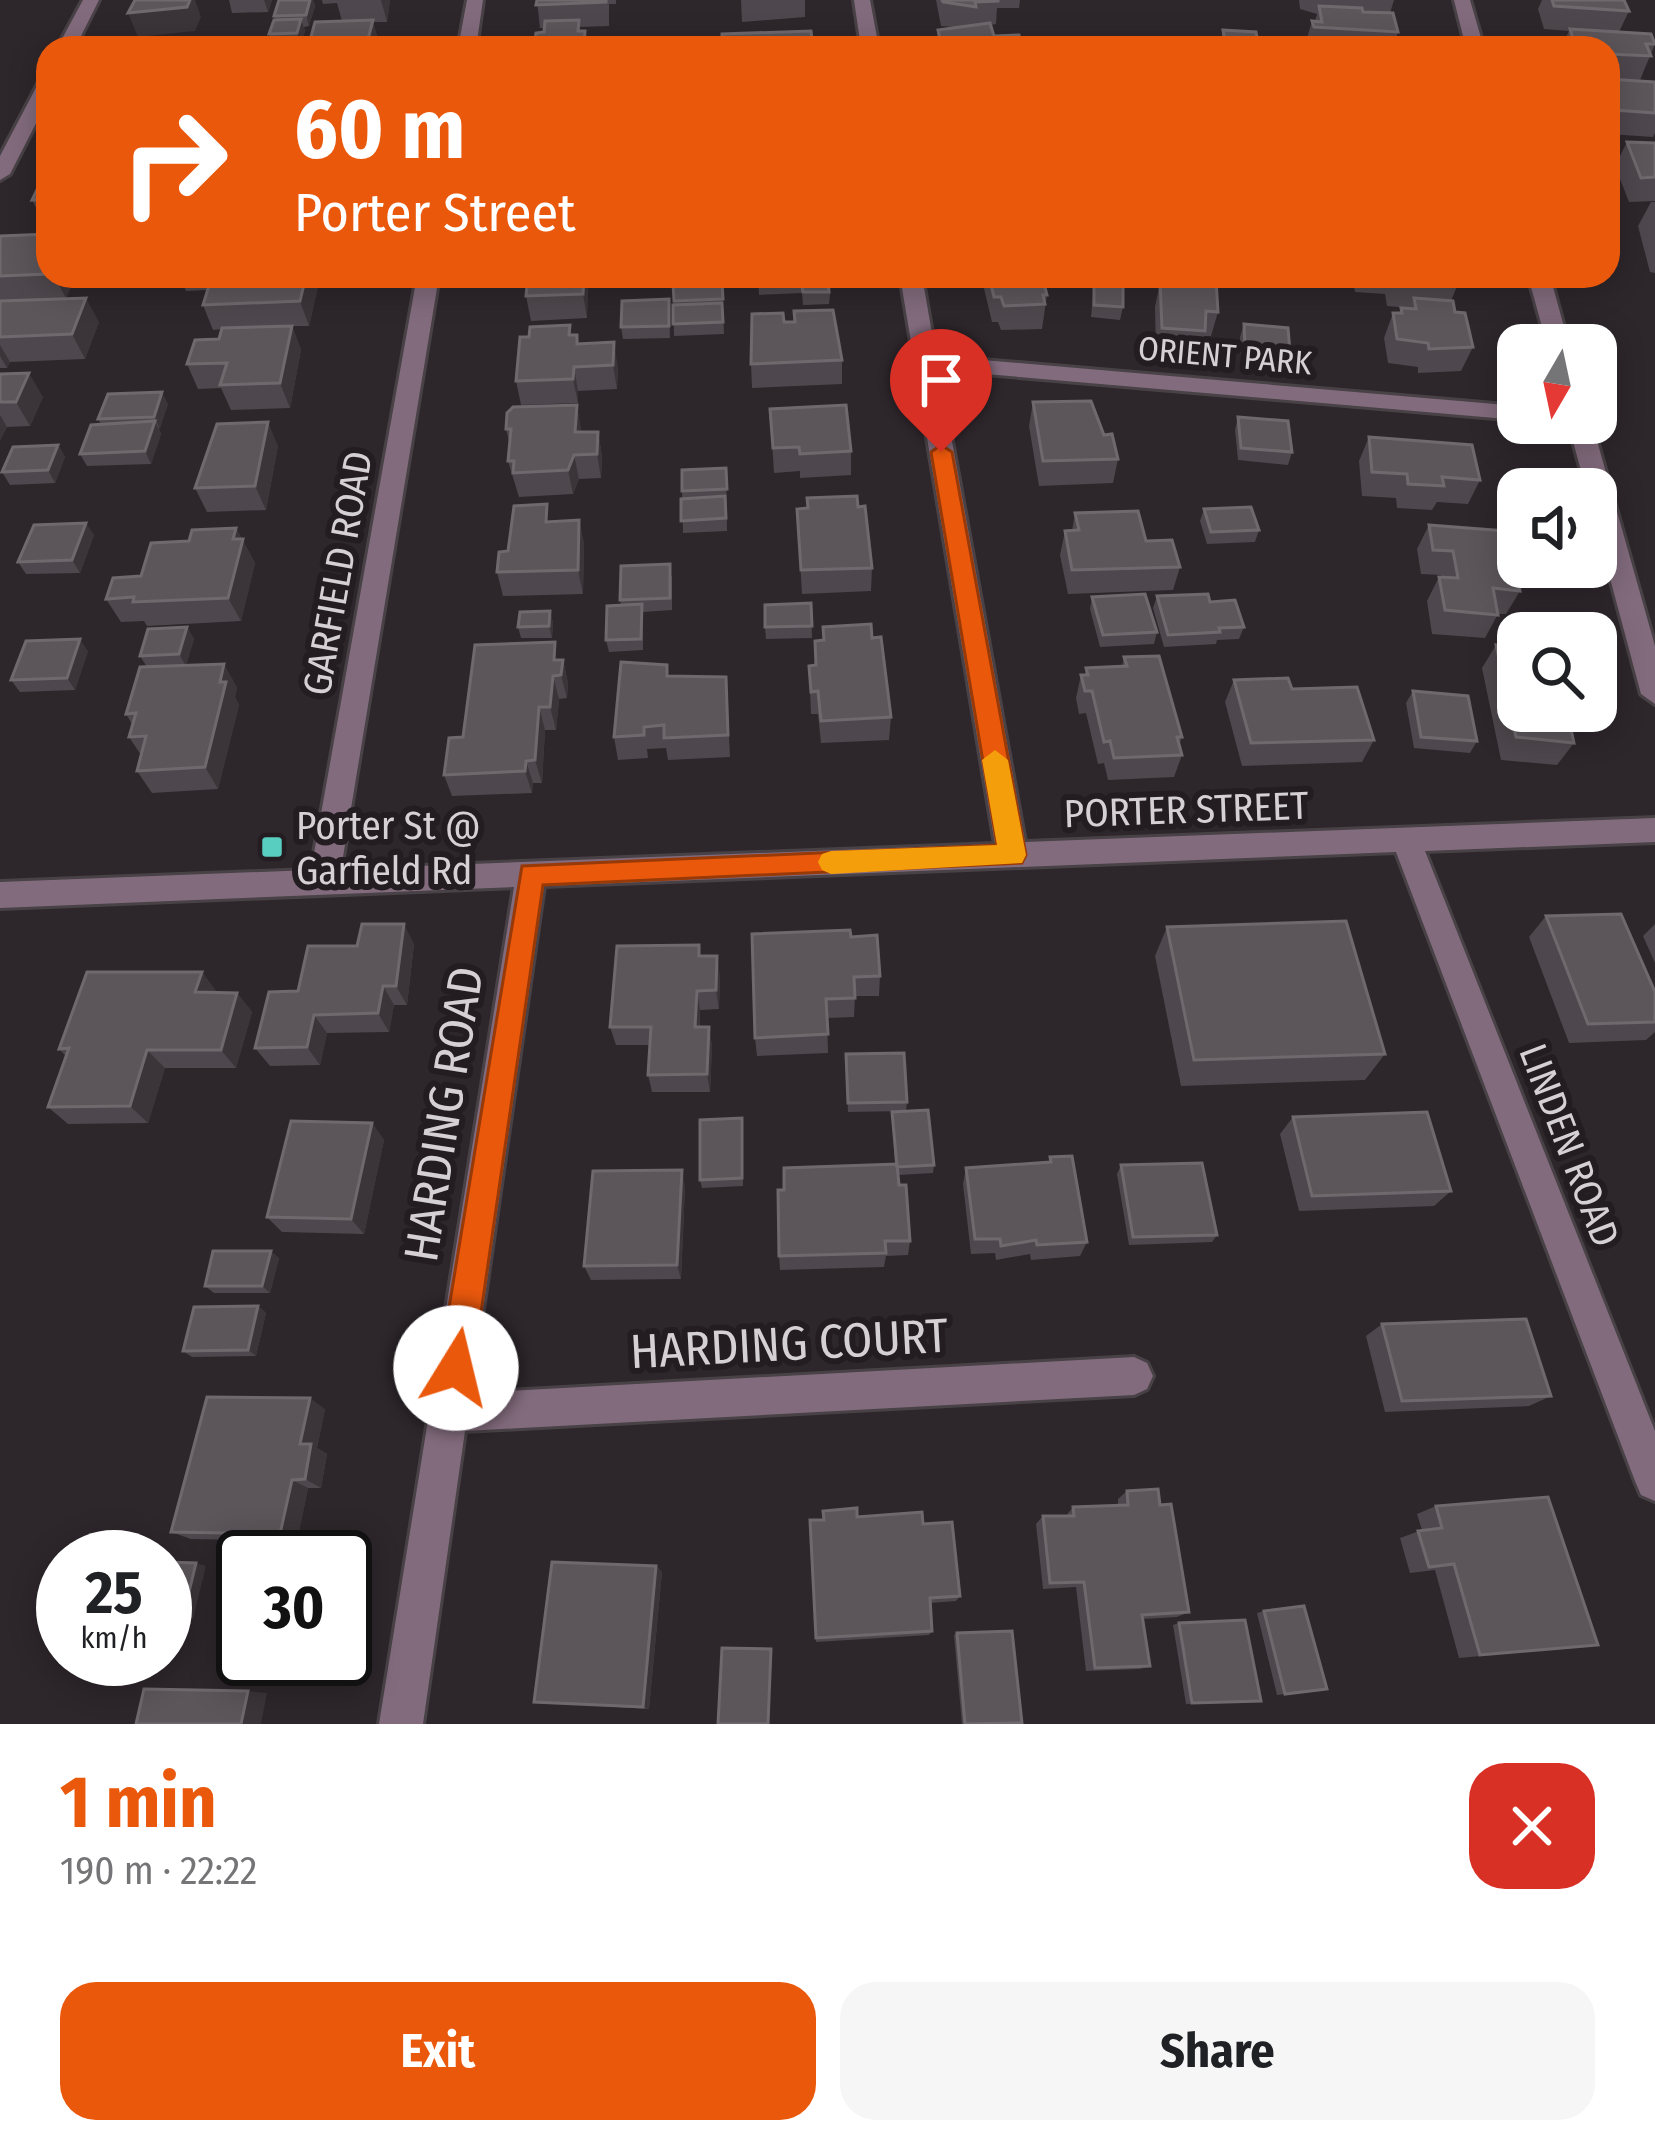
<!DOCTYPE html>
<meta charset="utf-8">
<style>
body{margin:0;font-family:"Fira Sans Condensed",sans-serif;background:#f6f6f6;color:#202124;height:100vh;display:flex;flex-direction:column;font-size:45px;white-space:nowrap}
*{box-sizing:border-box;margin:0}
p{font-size:39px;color:#757577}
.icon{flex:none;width:66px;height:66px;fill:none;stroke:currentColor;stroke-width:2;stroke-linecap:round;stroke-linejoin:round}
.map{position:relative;height:1724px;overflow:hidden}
.drawer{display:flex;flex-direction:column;background:#fff;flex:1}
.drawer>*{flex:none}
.hud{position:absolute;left:36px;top:36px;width:1584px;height:252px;border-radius:36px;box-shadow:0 6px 30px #0003;background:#ea580c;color:#fff;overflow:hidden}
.needle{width:78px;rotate:189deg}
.buttons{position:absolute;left:1497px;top:324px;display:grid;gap:24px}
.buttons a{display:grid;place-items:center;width:120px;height:120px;border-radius:24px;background:#fff;box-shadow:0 6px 30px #0003;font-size:60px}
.speed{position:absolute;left:36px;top:1530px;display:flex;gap:24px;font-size:60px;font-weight:700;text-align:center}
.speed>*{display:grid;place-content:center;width:156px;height:156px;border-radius:50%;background:#fff;box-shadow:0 6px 30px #0003;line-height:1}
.speed small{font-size:30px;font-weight:400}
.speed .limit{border:6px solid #111;border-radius:18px;background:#fff;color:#111}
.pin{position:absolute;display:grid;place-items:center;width:102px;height:102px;color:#fff;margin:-123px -51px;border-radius:50% 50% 50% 0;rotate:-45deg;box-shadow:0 0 12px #0007}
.pin .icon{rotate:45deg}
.me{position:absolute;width:132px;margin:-66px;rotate:9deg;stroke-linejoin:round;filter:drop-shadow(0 0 9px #0008)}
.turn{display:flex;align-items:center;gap:42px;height:252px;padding:0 60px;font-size:54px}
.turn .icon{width:156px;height:156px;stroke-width:2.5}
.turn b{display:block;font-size:84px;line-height:102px}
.round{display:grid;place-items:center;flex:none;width:126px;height:126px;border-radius:36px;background:#f6f6f6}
.summary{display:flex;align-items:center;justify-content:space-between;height:204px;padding:0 60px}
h1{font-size:72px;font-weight:700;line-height:90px;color:#ea580c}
.primary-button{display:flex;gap:24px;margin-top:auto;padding:24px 60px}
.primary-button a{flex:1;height:138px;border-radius:36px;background:#ea580c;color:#fff;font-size:48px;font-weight:700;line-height:138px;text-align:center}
.primary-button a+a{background:#f6f6f6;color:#202124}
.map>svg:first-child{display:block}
</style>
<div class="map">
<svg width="1655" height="1724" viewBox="0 0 1655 1724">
<rect width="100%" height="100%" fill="#2d262b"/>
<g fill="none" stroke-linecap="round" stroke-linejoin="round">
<g stroke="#484146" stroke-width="6">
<path id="minor" d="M83 0H99L75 48H57Z
M467 0H483L476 48H458Z
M854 0H870L879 48H861Z
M1454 0H1470L1484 48H1466Z
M48 77V100L10 174 0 180V156L39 82Z
M417 276H439L341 869 995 844 900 276H922L936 356 1518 406V420L939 370 1025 842 1655 818V842L1425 851 1655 1431V1501L1641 1495 1635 1481 1396 852 544 886 471 1393 1134 1357 1147 1363 1153 1376 1147 1389 1134 1395 465 1431 423 1724H379L514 887 0 908V882L311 870Z
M1528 276H1550L1569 345H1547Z
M1568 423H1592L1655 646V704L1641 694 1596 526V489H1586Z"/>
</g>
<use href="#minor" fill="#826b7d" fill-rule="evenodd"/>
</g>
<path fill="#4e474d" d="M229 0H272L268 12 232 13Z
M279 0H313L315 6 309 26 304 27 305 31 300 45 273 46 269 34 275 20 274 16Z
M322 0H390L387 22H373L379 44 342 21 337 3 323 4Z
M537 0H616V4H609V26L579 27 580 31H585L588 48H534L544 32V28H540Z
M741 0H805V17L742 22Z
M936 0H1020L1019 8H997L996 24 991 25 994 36 1023 48H936L938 30 954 27 941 26Z
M1299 0H1394L1390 13 1398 32 1393 48H1307L1305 45 1312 21H1315L1317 14 1300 9Z
M1542 0H1624L1629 11 1619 32 1655 44 1640 80 1608 78V48H1561L1569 31 1544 29 1538 9Z
M1223 30 1258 43 1257 48H1222L1221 42Z
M1608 79 1655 82V133L1653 137 1608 134Z
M1627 142 1655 143V201L1629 202 1615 166Z
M48 171V224H45L32 200Z
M1651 202H1655V273L1650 272 1638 226Z
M48 234V276H76L66 298 0 301V236Z
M182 276 318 286 309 326H292L301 350 290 408 231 410 221 388 198 389 187 364 219 339 222 329 213 330 203 305 207 290 186 291 181 279Z
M528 276H588L587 318 531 321 526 296Z
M758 276H832L829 304 803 305 802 293 759 295Z
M981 276H1042L1047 295 1042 329 1001 330 998 322H992Z
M1187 276 1218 312 1211 336H1204L1198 356 1156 352 1155 307 1160 282 1185 284Z
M1352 276H1455L1457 286 1451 301 1473 347 1461 371 1418 373V367L1388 363 1384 338 1393 313H1399L1401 308H1410L1387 306 1385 294 1355 292Z
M722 281 724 334 674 336 673 283Z
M1094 282 1123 307 1120 320 1091 317Z
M669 299 670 338 623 339 621 327Z
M0 301 99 322 85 359 10 362 7 368H0Z
M784 322H795L842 360V384L752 388 751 364Z
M1244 324 1290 352 1286 365 1241 361 1240 337Z
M570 325 571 335H577L579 344 618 367 617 389 578 391V403L521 405 516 381 529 337Z
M0 374 43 397 30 426 7 427 0 440Z
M1033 402 1104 435 1118 459 1113 483 1039 486 1029 426Z
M168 404 159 429 161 434 151 464 87 466 80 454 101 424 98 419Z
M577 405 581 432H598L602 456 601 478 579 479 573 494 519 497 508 461 510 445 506 429Z
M770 409 851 451V475L800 478V471L774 473Z
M1238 417 1292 452 1288 465 1238 460 1235 430Z
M1369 437 1480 480 1468 504 1437 502 1432 510 1397 508 1396 498 1362 496 1359 461Z
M58 445 65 457 55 483 10 485 2 472Z
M278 446 266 510 207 512 195 488Z
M726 468 727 531 683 533 682 491Z
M858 507 872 568 871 591 802 594 797 509Z
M1204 509 1259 530 1255 542 1207 544 1200 521Z
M1075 513 1146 541 1180 567 1173 590 1068 594 1060 555 1065 531H1072Z
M579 520 584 544 583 594 503 596 497 572 508 551 551 521Z
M1429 525 1520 591 1506 614H1498L1485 638 1432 634 1427 601 1439 577H1441V575L1421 574 1417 549Z
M236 528 255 563 241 621 147 626 144 621 121 622 106 599 189 541Z
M94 535 80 573 26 574 18 562Z
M672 576V610L643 612V650L609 652 606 640 621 605 620 600Z
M1157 596 1210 602 1244 627 1239 639 1217 640 1216 644 1164 647 1153 608Z
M1092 597 1157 632 1154 644 1100 647 1090 609Z
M811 603 812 638 766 639 765 627Z
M550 611 553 623 552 638H521L518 627Z
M187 627 194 639 186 665 237 687 235 697 239 705 218 789 152 793 137 771 141 755 129 737 132 724 126 714 147 667 140 656Z
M823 627 872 638 891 717 889 740 821 743 818 714H811L809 666H815V641L823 640Z
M1496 645 1574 743 1557 765 1501 760 1482 668Z
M88 651 75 690 20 692 11 680Z
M1124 657 1182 737 1179 745 1182 755 1174 777 1108 780 1104 763 1098 764 1086 713 1079 714 1076 698 1081 675H1085L1086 668 1122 666Z
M560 660H563L568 683 567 698 559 699 556 730H545L542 783H533L532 793 452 796 444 775 463 737Z
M667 665 668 676 726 677 730 757 668 760 666 748 647 749 648 758 618 760 614 737Z
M1234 680 1292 689 1374 740 1362 762 1242 766 1225 702Z
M1413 691 1477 741 1470 753 1414 748 1406 703Z
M1546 916 1655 992V1032L1646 1040 1569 1043 1529 937Z
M1655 924V963L1643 936Z
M1167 927 1385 1054 1365 1080 1181 1086 1155 956Z
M851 937 880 976 879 996H855L854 1017 827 1018 828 1053 757 1056 755 1038Z
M414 944 407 1005H394L389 1032 327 1033 320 1065 270 1066 255 1048 298 991Z
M701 956 720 975 719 1009 700 1010V1027H709L712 1046 710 1092H652L648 1075 650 1045H616L610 1027Z
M202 972 217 993H237L252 1012 236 1068H165L148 1123 68 1124 48 1107 66 1056 59 1049Z
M846 1054 907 1102 906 1111 848 1112Z
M892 1112 934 1165 933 1173 898 1175 910 1241 908 1255 886 1256 884 1267 780 1270 779 1256 784 1190 895 1164Z
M1293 1117 1451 1191 1434 1206 1299 1211 1280 1134Z
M742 1118 743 1186 702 1188 700 1180Z
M372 1123 384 1140 364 1234 282 1232 267 1217Z
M1050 1157 1087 1242 1080 1256 1031 1260 1030 1254 996 1260 995 1253 971 1254 963 1184 966 1168 1048 1163Z
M1121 1165 1217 1235 1212 1242 1129 1245 1117 1174Z
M685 1186 681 1279 591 1280 584 1266Z
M279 1258 270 1293H214L205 1286Z
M258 1306 266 1313 256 1356 192 1357 183 1351Z
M1382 1324 1551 1396 1529 1406 1385 1412 1366 1336Z
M325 1409 317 1448 327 1454 321 1488H308L297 1541 191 1539 171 1532Z
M1127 1491 1160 1505 1189 1612 1177 1617 1143 1619 1150 1666 1140 1669 1086 1671 1076 1587 1043 1589 1036 1524 1043 1516H1066L1073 1507 1118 1506V1499Z
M1436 1506 1598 1645 1459 1658 1435 1570 1410 1573 1400 1538 1422 1530 1417 1514Z
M857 1517 923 1524 960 1596 956 1601 930 1603 932 1631 929 1635 816 1642 810 1520Z
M656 1566 662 1572 649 1709 534 1702Z
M1264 1611 1327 1689 1277 1695 1257 1613Z
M1179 1623 1253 1702 1186 1704 1173 1625Z
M957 1633 1010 1724H962L954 1635Z"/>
<path fill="#3b3439" d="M184 0H195L201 17 195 31 138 37 128 13Z
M264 0H272L268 12Z
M310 0H313L315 6 309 26 306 15Z
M381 0H390L387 22Z
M301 19 305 31 300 45 297 33Z
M373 20 379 44 378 48H366Z
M54 276H76L66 298Z
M306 276H315L318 286 309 326 300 301Z
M584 276H588L587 318 583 294Z
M86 298 99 322 85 359 72 334Z
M292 326 301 350 290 408 280 383Z
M614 342 618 367 617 389 613 365Z
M0 345 10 362 7 368 0 356Z
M574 367 578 391V403L573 379Z
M29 373 43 397 30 426 16 402Z
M162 392 168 404 160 429 154 417Z
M577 405 581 429 580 457 575 432Z
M0 415 7 427 0 440Z
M155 421 161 434 151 464 145 451Z
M268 422 278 446 266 510 255 486Z
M598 432 602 456 601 478 597 454Z
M58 445 65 457 55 483 48 470Z
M574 455 579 479 573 494 568 470Z
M579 520 584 544 583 594 578 570Z
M86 523 94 535 80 573 72 560Z
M236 528 255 563 241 621 228 598 233 539Z
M550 611 553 623 552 638 549 626Z
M187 627 194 639 186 666 179 654Z
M80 639 88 651 75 690 67 678Z
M563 660 568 683 567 698 561 675Z
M224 664 237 687 235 697 239 705 218 789 205 767Z
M553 676 559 699 556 730 550 707Z
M539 707 545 730 542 783 535 760Z
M526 761 533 783 532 793 525 771Z
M404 924 414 944 407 1005 396 986Z
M717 956 720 975 719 1009 716 990Z
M202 972 217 992 211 1011 195 992Z
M383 986 394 1005 389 1032 378 1013Z
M697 991 700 1010 699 1046 695 1027Z
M237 993 252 1012 236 1068 221 1050Z
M314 1015 327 1033 320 1065 307 1047Z
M709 1027 712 1046 710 1092 707 1074Z
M147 1050 165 1068 148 1123 130 1106Z
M372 1123 384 1140 364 1234 351 1219Z
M682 1170 685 1186 681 1279 677 1265Z
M271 1251 279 1258 270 1293 262 1286Z
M258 1306 266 1313 256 1356 248 1350Z
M310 1398 325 1409 317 1448 327 1454 321 1488 305 1479 300 1444Z
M292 1480 308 1488 297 1541 280 1534Z
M196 1563 206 1566 193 1619 183 1617Z
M656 1566 662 1572 649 1709 643 1707Z
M248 1691 267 1693 261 1724H241Z"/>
<path fill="#5c565b" stroke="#6f696e" stroke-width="3" d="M135 0H190L187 7 128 13Z
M279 0H310L306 15 274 16Z
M537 0H606V2L536 5Z
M942 0H998V1L975 2 976 7 943 2Z
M1552 0H1624L1629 11 1554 6Z
M1319 6 1362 8 1363 12 1393 13 1398 32 1314 27 1312 21 1322 22Z
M301 19 297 33 269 34 274 20Z
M373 20 366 47 308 48 315 22Z
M579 20 578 31H585L584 48H534L536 33 544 32 545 21Z
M990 23 994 36 1019 35 1023 48H942L938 30Z
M1570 29 1651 34 1655 44H1646L1651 56 1608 54V48H1576Z
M1223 30 1256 32 1258 43 1225 41Z
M811 31 813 48H722V34Z
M1608 79 1655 82V113L1614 110 1608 96Z
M1627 142 1655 143V177L1641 178Z
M46 171H48V199L32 200Z
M48 234V274L0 276V236Z
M182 276H212L181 279Z
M212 276H306L300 301 203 305Z
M528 276 584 277 583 294 526 296Z
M989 276H1042L1047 295H1043L1045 304 1004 306 1001 297H994Z
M1187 276 1216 279 1218 312 1206 311 1205 331 1162 328 1160 282 1187 284Z
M1395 276H1455L1457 286 1396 282Z
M827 279 829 292H803L801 280Z
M722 281 723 299 674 301 673 283Z
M1094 282 1123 285V307L1094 305Z
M86 298 72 334 0 337V301Z
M1414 298 1453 301 1455 312 1465 313 1473 347 1429 349 1428 343 1397 339 1393 313H1402L1401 308 1416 309Z
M669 299V326L621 327 622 301Z
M722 303 723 322 673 324V305Z
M833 310 842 360 751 364 752 314 783 313 784 322H795L794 311Z
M1244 324 1288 328 1290 352 1245 348Z
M570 325 569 335H577V344L614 342 613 365 574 367 573 379 516 381 520 337H529L530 327Z
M292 326 280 383 220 385 227 363 187 364 195 340 219 339 222 328Z
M29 373 16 402H0V374Z
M162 392 154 417 98 419 108 394Z
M1091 401 1104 435 1112 434 1118 459 1043 461 1033 402Z
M577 405 575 432H598L597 454 574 455 568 470 513 473 514 461H508L511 429H506L507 413 513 407Z
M846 405 851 451 800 454 799 447 773 448 770 409Z
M1238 417 1288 421 1292 452 1241 448Z
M155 421 145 451 80 454 91 425Z
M268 422 255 486 195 488 217 424Z
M1369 437 1472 445 1480 480 1442 477 1444 486 1408 484 1407 474 1372 472Z
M58 445 48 470 2 472 13 447Z
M726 468 727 489 682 491V470Z
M725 496 726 518 681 521V499Z
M857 496 858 507 865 506 872 568 801 570 797 509 808 508 807 498Z
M547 504 546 522 579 520 578 570 497 572 499 552 508 551 514 506Z
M1251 507 1259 530 1211 532 1204 509Z
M1138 511 1146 541 1172 540 1180 567 1072 570 1065 531 1079 530 1075 513Z
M86 523 72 560 18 562 34 525Z
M1429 525 1506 531 1520 591 1493 588 1498 615 1445 610 1439 577 1458 578 1453 551 1433 550Z
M236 528 233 539H243L228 598 133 602 134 597 106 599 113 578 141 576 151 543 189 541 192 530Z
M670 564V598L620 600 621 566Z
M1145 594 1157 632 1103 635 1092 597Z
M1208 594 1210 602 1235 600 1244 627 1219 628 1220 632 1168 635 1157 596Z
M811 603 812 626 765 627V605Z
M642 604 641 639 606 640 607 606Z
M550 611 549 626 518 627 520 612Z
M871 624 872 638 881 637 891 717 821 721 818 691 811 692 809 666 816 665 815 641 824 640 823 627Z
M187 627 179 654 140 656 148 629Z
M80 639 67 678 11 680 26 641Z
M555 642 554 660H563L561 675 553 676 550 707H539L535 760 526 761 525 771 444 775 449 738 463 737 475 645Z
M1496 645 1518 647V711H1567L1574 743 1516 737Z
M1159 656 1182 737H1177L1182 755 1114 758 1110 741 1104 742 1092 691H1085L1081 675H1088L1086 668 1127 666 1124 657Z
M621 662 667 665V676L726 677 728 735 664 738V725L644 727V735L614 737Z
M224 664 220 682H226L205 767 137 771 146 736 129 737 136 713 126 714 140 667Z
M1288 678 1292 689 1357 687 1374 740 1251 743 1234 680Z
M1413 691 1468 696 1477 741 1421 737Z
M1621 914 1655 992V1022L1588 1024 1546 916Z
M1346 921 1385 1054 1194 1060 1167 927Z
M362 924H404L396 986H383L378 1013 314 1015 307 1047 255 1048 269 992 298 991 308 946H357Z
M850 930 851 937 877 935 880 976 854 977 855 998 826 999 828 1034 755 1038 752 934Z
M699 945V956H717L716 990 697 991 695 1027H709L707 1074 648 1075 651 1027H610L617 946Z
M87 972H202L195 992 237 993 221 1050H147L130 1106 48 1107 69 1048 59 1049Z
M904 1053 907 1102 848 1103 846 1054Z
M928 1110 934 1165 897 1167 892 1112Z
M1427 1112 1451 1191 1312 1196 1293 1117Z
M742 1118V1178L700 1180V1120Z
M291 1121 372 1123 351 1219 267 1217Z
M1072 1156 1087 1242 1037 1245 1036 1240 1001 1246 1000 1239H975L966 1168 1051 1162 1050 1157Z
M1202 1163 1217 1235 1133 1237 1121 1165Z
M897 1164 899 1185H906L910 1241H885L886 1253 779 1256 778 1190H784V1168Z
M682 1170 677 1265 584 1266 593 1171Z
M213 1251H271L262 1286H205Z
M258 1306 248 1350 183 1351 194 1307Z
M1526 1319 1551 1396 1402 1401 1382 1324Z
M207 1397 310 1398 300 1444H311L305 1479 292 1480 280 1534 171 1532Z
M1158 1489 1160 1505 1171 1504 1189 1612 1142 1615 1150 1666 1095 1668 1084 1582 1050 1583 1043 1516H1074L1073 1507 1128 1505 1127 1491Z
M1548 1497 1598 1645 1480 1655 1454 1564 1429 1567 1418 1531 1442 1528 1436 1506Z
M857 1508V1517L922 1512 923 1524 952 1522 960 1596 930 1598 932 1631 816 1638 810 1520H824L823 1511Z
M165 1562 196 1563 183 1617H165Z
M552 1562 656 1566 643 1707 534 1702Z
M1304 1606 1327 1689 1285 1694 1264 1611Z
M1245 1620 1261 1701 1192 1703 1179 1623Z
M1012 1631 1022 1723 965 1724 957 1633Z
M722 1648 771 1649 768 1724H718Z
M144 1689 248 1691 241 1724H136Z"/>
<path fill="#ea580c" stroke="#983908" stroke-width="3" d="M941 445 952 452 1026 855 1022 863 543 885 473 1368 468 1380 456 1385 444 1380 439 1368 522 866 997 845 931 452Z"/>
<path fill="#f59e0b" d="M995 750 1008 760 1026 855 1022 863 831 874 822 870 818 862 822 854 831 851 997 845 982 760Z"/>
<rect fill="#58cec0" stroke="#231d22" stroke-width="4.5" x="260" y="835" width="24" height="24" rx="6"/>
<g text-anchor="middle" stroke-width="12" stroke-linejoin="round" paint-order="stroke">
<g font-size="33" fill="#d4d0d3" stroke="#231d22">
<text transform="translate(1225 355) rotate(5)" y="12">ORIENT PARK</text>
</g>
<g font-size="39" fill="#d4d0d3" stroke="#231d22">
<text transform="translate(337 573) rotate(-80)" y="14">GARFIELD ROAD</text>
<text transform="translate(1186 809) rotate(-2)" y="14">PORTER STREET</text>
<text transform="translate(1570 1145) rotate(69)" y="14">LINDEN ROAD</text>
</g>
<g font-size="39" fill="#d4d0d3" stroke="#231d22" text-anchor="start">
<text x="296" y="839">Porter St @<tspan x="296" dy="45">Garfield Rd</tspan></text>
</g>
<g font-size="48" fill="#d4d0d3" stroke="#231d22">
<text transform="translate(443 1114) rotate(-81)" y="17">HARDING ROAD</text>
<text transform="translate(789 1343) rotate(-3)" y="17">HARDING COURT</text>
</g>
</g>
</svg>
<div class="buttons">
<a><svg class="needle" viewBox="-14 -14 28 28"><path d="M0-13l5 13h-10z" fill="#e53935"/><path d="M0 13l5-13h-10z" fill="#757577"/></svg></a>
<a><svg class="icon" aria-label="sound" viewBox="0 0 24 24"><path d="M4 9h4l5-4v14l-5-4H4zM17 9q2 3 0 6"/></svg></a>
<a><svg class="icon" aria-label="search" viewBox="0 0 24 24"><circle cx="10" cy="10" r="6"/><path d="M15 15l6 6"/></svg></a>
</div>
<div class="speed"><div>25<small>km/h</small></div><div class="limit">30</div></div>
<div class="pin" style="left:941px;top:452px;background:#d93025"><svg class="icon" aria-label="arrive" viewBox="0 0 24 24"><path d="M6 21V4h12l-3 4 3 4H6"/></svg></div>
<svg class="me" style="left:456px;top:1368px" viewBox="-20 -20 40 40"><circle r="19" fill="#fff"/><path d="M0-13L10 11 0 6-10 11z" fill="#ea580c"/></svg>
<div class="hud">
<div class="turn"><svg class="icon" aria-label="right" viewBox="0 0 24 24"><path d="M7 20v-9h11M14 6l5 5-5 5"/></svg><div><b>60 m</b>Porter Street</div></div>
</div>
</div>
<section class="drawer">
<div class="summary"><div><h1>1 min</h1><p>190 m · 22:22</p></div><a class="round" style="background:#d93025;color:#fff"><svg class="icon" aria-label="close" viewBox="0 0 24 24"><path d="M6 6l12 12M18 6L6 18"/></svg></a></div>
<div class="primary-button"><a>Exit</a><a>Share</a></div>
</section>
